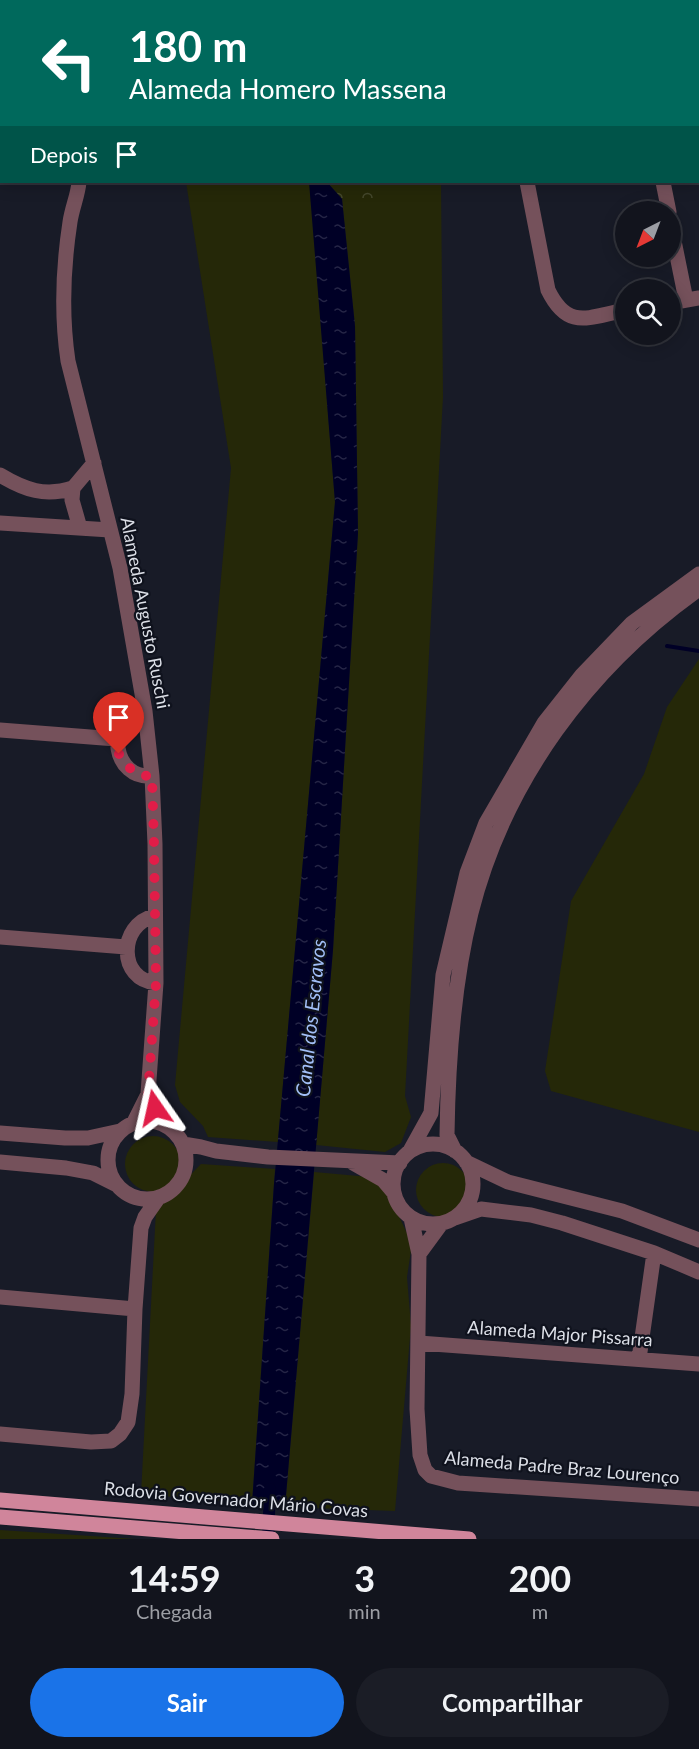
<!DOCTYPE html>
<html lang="pt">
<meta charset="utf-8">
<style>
body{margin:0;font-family:Lato,sans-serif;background:#1b1d26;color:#f1f3f6;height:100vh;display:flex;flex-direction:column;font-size:22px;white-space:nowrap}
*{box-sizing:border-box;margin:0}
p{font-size:20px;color:#9c9ea4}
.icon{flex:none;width:33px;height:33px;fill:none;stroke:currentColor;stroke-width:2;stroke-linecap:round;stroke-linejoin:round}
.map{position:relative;height:1539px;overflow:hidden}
.drawer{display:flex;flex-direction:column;background:#12141d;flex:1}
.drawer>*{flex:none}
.banner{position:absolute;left:0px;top:0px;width:699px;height:183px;box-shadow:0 3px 15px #0003,0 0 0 2px #31333b;background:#00695c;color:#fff;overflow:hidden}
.needle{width:39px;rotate:222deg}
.buttons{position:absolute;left:615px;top:201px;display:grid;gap:12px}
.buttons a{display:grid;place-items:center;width:66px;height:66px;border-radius:50%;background:#12141d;box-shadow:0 3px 15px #0003,0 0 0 2px #31333b;font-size:30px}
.pin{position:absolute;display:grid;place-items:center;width:51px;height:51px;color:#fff;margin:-62px -26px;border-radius:50% 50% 50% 0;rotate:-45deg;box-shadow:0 0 6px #0007}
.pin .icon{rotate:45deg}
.me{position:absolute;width:66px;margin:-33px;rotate:349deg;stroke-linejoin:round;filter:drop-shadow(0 0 4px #0008)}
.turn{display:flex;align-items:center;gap:21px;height:126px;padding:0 30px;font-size:27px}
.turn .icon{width:78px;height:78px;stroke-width:2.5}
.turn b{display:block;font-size:42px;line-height:51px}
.then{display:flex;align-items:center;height:57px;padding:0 30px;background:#0003;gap:12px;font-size:22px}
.eta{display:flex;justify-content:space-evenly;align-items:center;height:102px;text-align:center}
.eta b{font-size:36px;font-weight:700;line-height:42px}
.action{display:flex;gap:12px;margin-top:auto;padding:12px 30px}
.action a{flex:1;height:69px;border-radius:36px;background:#1a73e8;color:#fff;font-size:24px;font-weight:700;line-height:69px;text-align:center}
.action a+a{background:#1b1d26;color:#f1f3f6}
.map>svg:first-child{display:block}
</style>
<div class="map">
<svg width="699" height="1539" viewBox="0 0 699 1539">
<defs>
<pattern id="forest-crowns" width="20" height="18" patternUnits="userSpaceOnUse" patternTransform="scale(1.5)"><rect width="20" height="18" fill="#252808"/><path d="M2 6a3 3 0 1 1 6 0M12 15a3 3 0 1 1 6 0" fill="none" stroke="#44472c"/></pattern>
<pattern id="water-ripples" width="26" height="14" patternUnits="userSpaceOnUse" patternTransform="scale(1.5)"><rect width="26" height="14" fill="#000026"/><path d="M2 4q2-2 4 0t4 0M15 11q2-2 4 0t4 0" fill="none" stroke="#252546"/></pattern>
</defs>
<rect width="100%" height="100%" fill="#181b27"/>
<path fill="#252808" d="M219 0H327L218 1Z
M186 182H309L311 194 335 502 278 1142 208 1137 203 1126 180 1102 175 1085 231 468Z
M388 182H441L443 397 405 1096 411 1117 401 1143 385 1152 316 1145 333 950 358 533 355 326 342 199 344 201 388 184Z
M699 659V1132L551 1091 545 1071 571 901 644 774 667 707Z
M125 1164a28 28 0 1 1 56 0a28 28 0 1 1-56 0Z
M416 1190a27 27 0 1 1 54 0a27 27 0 1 1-54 0Z
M201 1164 275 1169 252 1504 141 1494 156 1210Z
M314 1172 381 1178 412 1244 407 1277 411 1326 395 1511 285 1507Z
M0 1530 136 1539H0Z"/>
<path fill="url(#forest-crowns)" d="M346 0H465L346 1Z
M327 182H388L375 203 361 209 344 201Z"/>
<path fill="url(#water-ripples)" d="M309 182H327L342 199 355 326 358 533 333 950 285 1507 252 1504 274 1184 335 502Z"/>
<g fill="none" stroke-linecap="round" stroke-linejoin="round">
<path stroke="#000026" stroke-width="4" d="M667 646 699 651"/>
<path stroke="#000026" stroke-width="12" d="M268 1539 270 1489"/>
<path stroke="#75515b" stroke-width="15" d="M28 0 30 2
M52 0V2
M505 0V2
M645 0V2
M194 2V0
M0 107 2 108
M79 182C78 195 72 208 70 222 63 268 61 314 68 361L120 568 145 711 152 776 155 844 156 983 148 1094 134 1122
M527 182 548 290C568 331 588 317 626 310
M663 182 669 212
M670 221 686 300
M670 303 699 298
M0 475C25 490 45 497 73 488
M0 523 110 530
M80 528 72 500 73 488 94 463
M145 711C102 721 114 780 152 776
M0 730 116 739
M154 916C118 925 118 980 156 983
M0 937 126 947
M108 1160a39 39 0 1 1 78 0a39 39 0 1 1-78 0Z
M0 1133 65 1138H88L120 1131
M183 1144 201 1147 216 1151 268 1157 400 1163
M393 1184a40 40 0 1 1 80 0a40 40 0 1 1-80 0Z
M410 1151 431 1113 443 975 467 873 486 823 544 723 582 675 632 623 699 574
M455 1151 447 1135C448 1061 453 985 471 913 504 781 589 667 699 589
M0 1162 66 1168 93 1173 117 1185
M466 1162 508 1182 622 1211 699 1240
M353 1163 383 1180 394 1193
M411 1218 419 1254 417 1409 420 1455 425 1470 431 1476 458 1483 699 1499
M455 1218 481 1209 531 1215 562 1223 654 1253 699 1272
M419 1254 441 1224
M0 1297 135 1309
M419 1343 699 1364
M639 1359 654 1253
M0 1434 91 1442 111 1441 120 1434 128 1422 132 1394 135 1309 141 1228 145 1217 159 1197"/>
<path stroke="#d0859b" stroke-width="15" d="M0 1500 469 1539
M0 1517 272 1539"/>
</g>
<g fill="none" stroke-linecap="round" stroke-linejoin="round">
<path stroke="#e11d48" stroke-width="10" stroke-dasharray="0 18" d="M119 754C126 766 136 777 152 776L154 844 156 983 148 1094 155 1108"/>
</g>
<g text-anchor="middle" stroke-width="4.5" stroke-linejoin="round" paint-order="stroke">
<g font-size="18" fill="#dcdfe7" stroke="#0f121d">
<text transform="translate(145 613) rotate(79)" y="6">Alameda Augusto Ruschi</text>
<text transform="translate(560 1334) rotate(4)" y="6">Alameda Major Pissarra</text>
<text transform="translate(562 1468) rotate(5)" y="6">Alameda Padre Braz Lourenço</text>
<text transform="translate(236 1500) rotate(5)" y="6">Rodovia Governador Mário Covas</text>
</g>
<g font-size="20" font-style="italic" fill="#a2bff7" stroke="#0f121d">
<text transform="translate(311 1018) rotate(-84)" y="7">Canal dos Escravos</text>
</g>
</g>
</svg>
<div class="buttons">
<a><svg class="needle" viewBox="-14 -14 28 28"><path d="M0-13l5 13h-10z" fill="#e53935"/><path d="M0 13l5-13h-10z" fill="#9c9ea4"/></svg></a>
<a><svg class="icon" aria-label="search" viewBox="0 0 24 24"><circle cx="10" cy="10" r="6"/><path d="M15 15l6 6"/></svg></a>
</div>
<div class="pin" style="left:119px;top:754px;background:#d93025"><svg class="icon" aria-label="arrive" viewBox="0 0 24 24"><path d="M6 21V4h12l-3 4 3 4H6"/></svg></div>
<svg class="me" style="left:155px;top:1108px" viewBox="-20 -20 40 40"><path d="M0-17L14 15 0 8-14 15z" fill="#e11d48" stroke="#fff" stroke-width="4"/></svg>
<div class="banner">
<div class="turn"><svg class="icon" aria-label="left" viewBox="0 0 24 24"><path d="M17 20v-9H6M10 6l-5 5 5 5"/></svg><div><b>180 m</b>Alameda Homero Massena</div></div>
<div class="then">Depois<svg class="icon" aria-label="arrive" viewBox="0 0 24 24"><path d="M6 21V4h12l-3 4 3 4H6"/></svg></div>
</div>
</div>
<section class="drawer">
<div class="eta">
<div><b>14:59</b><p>Chegada</p></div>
<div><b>3</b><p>min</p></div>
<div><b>200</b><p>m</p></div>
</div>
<div class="action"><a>Sair</a><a>Compartilhar</a></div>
</section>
